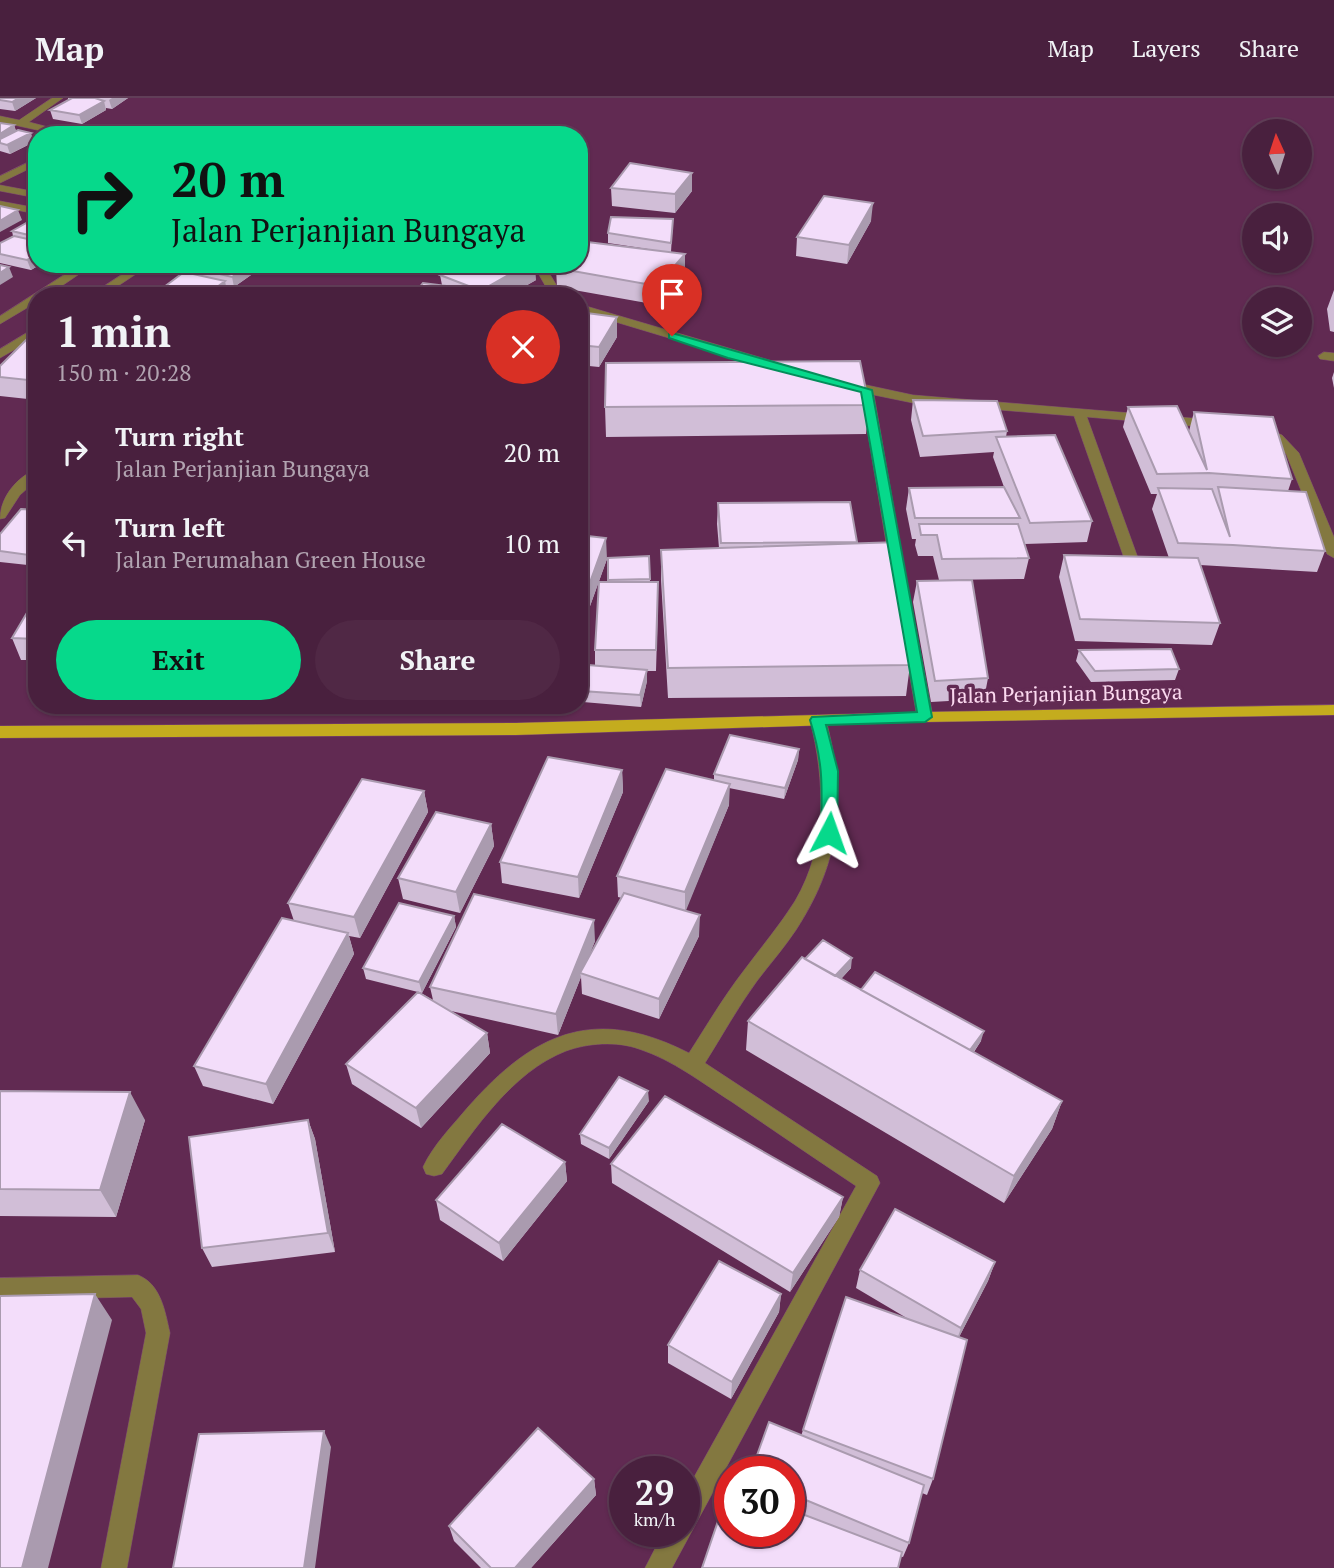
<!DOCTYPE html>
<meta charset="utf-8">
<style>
body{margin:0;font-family:"PT Serif",serif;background:#502845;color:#f1f3f6;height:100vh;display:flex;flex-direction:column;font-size:26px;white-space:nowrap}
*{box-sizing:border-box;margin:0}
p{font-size:23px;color:#b1a3b0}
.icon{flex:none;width:38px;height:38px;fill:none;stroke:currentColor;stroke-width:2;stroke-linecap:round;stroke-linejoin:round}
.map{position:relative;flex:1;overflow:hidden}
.drawer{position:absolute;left:28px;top:189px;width:560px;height:427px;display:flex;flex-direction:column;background:#49203e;border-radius:28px;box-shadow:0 2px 5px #0004,0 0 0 2px #613e58}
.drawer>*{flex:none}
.banner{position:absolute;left:28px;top:28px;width:560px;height:147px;border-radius:28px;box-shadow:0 2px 5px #0004,0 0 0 2px #613e58;background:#06d98b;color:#111;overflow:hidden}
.needle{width:46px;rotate:357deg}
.tools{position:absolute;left:1242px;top:21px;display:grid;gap:14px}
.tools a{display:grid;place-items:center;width:70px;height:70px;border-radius:50%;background:#49203e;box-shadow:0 2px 5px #0004,0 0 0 2px #613e58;font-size:35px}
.speed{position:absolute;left:609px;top:1358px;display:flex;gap:14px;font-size:35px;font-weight:700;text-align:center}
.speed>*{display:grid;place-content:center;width:91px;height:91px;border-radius:50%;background:#49203e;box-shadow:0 2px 5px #0004,0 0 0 2px #613e58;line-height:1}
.speed small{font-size:18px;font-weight:400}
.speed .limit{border:10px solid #d22;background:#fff;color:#111}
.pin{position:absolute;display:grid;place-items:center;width:60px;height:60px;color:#fff;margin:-72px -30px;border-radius:50% 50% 50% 0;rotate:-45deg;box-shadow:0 0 7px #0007}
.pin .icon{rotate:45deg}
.me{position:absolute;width:77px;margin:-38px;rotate:4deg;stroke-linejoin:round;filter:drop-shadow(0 0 5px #0008)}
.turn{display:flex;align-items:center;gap:24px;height:147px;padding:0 28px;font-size:32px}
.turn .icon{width:91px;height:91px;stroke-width:2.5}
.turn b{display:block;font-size:49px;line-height:60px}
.round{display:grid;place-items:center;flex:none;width:74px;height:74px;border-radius:37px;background:#502845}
.overview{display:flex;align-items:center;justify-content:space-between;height:119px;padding:0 28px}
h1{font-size:42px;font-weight:800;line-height:52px}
.button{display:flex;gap:14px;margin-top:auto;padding:14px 28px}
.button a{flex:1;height:80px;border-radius:42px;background:#06d98b;color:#111;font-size:28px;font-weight:800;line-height:80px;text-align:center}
.button a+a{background:#502845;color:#f1f3f6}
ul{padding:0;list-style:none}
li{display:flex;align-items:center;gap:21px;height:91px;padding:0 28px}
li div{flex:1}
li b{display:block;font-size:26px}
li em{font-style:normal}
header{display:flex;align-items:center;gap:42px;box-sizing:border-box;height:98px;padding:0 35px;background:#49203e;border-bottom:2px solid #613e58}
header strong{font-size:33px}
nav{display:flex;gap:38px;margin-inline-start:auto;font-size:24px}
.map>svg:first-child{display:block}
</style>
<header>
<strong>Map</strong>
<nav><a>Map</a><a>Layers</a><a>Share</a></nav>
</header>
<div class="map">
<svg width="1334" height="1470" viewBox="0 0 1334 1470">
<rect width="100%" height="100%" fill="#612a52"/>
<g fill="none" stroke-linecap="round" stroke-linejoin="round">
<g stroke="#7d4a6e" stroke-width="1">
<path id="minor" d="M52 0H63L29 24 79 37H60L0 24V18L19 22Z
M37 60V67L0 85V78Z
M0 87 37 94V100L0 93Z
M0 103 37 110V116L0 109Z
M81 166H94L47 198H37V204L0 226V218Z
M138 166H151L103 198H89Z
M544 172 548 173 563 198H551L538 175Z
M579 206 786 267 788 270 782 274 579 213Z
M33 231H37V239L0 260V251Z
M1324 254 1334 255V263L1320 261 1318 258Z
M843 282 913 297 1215 322 1221 326 1215 330 1087 319 1138 460 1131 464 1124 460 1074 318 913 305 874 297 904 468 897 472 890 468 861 294 839 289V283Z
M1260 328 1282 337 1299 355 1334 439V460L1327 456 1286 356 1272 343 1255 335V329Z
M37 371V382L20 397 5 420 0 421C0 400 16 379 37 371Z
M902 490 909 495 933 619 925 624 917 619 895 495Z
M818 617 826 622C847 701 841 763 796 832 784 850 770 866 757 883 738 909 722 938 705 965L877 1078 880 1085 672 1470H645L664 1433H684V1397L856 1088C814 1060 773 1032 732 1004 702 985 673 962 639 951 617 943 588 945 566 953 512 974 475 1031 442 1076L434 1078 426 1076 423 1069C433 1047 453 1027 468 1009 534 934 595 907 689 955 707 927 724 898 745 871 762 848 780 827 795 803 828 747 825 682 810 622Z
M138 1177C161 1186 165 1213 170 1235L127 1470H101L146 1235 141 1211 132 1199 0 1202V1180Z"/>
</g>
<g stroke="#7d4a6e" stroke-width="1">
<path id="major" d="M1334 607V617L925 624 516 637 0 640V628L516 625 925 614Z"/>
</g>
<use href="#minor" fill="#837840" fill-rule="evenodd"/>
<use href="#major" fill="#c4ac1e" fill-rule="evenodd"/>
</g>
<path fill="#d1bed7" d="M0 0H36L15 13 0 11Z
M68 0H128L112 11 106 10V12L82 26 53 21 50 12 68 2Z
M0 25 14 27 16 33 34 44 10 56 0 53Z
M692 75V93L675 115 612 108 611 90Z
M37 119V166H41L31 172 0 165V145L13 138 12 133Z
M673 121 671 154 685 156V175L658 207 557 189 556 170 648 151 608 145V135Z
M871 123 847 166 796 158 797 139Z
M190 169 258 172 234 189 226 187 227 193 220 198H156V195L192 176Z
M440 177 536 182 508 198H412L442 187Z
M1334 192V234L1330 233 1327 211Z
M579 214 617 219V239L599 269 579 267Z
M37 241V302L0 298V268Z
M1334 274V290L1332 280Z
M913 302 1007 333 1006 339 1092 423 1087 444 1025 446 1029 460 1024 481 939 482 933 458H918L915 447 916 441H912L906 411 909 390 1004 389 993 359 994 354 920 359 911 322Z
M869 307 866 336 606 339 605 309Z
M1128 309 1189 333 1194 314 1292 381 1288 393 1325 453 1317 474 1200 467 1220 525 1212 547 1075 543 1059 479 1064 457 1169 460 1152 411 1157 396H1151L1123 329Z
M718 405 857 444V446L910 567 906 598 668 600 661 482V452L719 450 717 426Z
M37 412V468L0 464V436Z
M579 437 607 461 581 533H579Z
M649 458 650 484 658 506 656 573H647V583L641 609 583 604 582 593 595 568V552L608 484V460Z
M917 483 988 580 984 601 931 604 913 504Z
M37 498V562H21L12 540Z
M1079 552 1179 571 1175 582 1091 584 1076 563Z
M799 651 798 662 784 701 729 690V707L685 813 699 838 659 921 582 896 581 879 558 937 451 913 487 935 490 955 421 1030 352 986 346 966 418 894 366 881 363 870 454 818 456 829 422 895 419 894 433 902 430 889 595 843 587 862 622 800 618 799 617 778 714 682V676Z
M622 672 623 694 579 800 502 785 500 764Z
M424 693 428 714 360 840 349 838 354 856 273 1006 203 988 194 968 294 823 288 805Z
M491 726 494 748 460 815 403 801 398 780Z
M805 861 851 870 841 881 861 892 981 943 974 954 1062 1003 1052 1031 1004 1105 746 952 748 923Z
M0 993 145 1022 116 1119 0 1118Z
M649 1003 609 1061 581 1046 580 1036Z
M308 1022 315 1041 335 1154 212 1169 202 1150Z
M565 1064 567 1083 503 1163 440 1122 436 1102Z
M611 1066 843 1099 839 1119 790 1194 612 1085Z
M995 1164 988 1183 959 1239 933 1381 927 1397 922 1395 909 1445 903 1459 789 1433V1374L803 1332 910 1222 856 1190 860 1172Z
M781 1196 779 1214 731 1301 668 1265V1247Z
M594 1381 596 1397 531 1470H481L454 1443 449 1428Z"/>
<path fill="#aa9baf" d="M19 0H36L15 13 12 4Z
M112 0H128L112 11 109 2Z
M104 3 106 12 82 26 79 17Z
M14 27 17 36 0 45V36Z
M31 35 34 44 10 56 7 47Z
M692 75V93L675 115V96Z
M873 105 871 123 847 166 849 147Z
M18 112 22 122 0 134V123Z
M685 156V175L658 207 657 188Z
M37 157V166H41L31 172 27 162Z
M251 166H257L258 172 234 189 232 179Z
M528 166H535L536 182 508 198H477L482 192Z
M9 169 13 179 0 187V175Z
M225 183 227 193 220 198H205Z
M617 219V239L599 269V249Z
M606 440 607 461 581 533 580 512Z
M647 572V583L641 609 640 597Z
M799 651 798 662 784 701 785 690Z
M622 672 623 694 579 800 578 779Z
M730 686 729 707 685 815V794Z
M424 693 428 714 360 840 354 819Z
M491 726 494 748 460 815 456 794Z
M700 817 699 838 659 921V901Z
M454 818 456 829 422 895 419 884Z
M594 822 595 843 582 876 580 875 581 879 558 937 556 916Z
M348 835 354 856 273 1006 266 986Z
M852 860 851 870 829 894 830 883Z
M984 933 981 943 963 969 966 958Z
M487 935 490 955 421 1030 416 1010Z
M648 993 649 1003 609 1061V1050Z
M130 994 145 1022 116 1119 100 1092Z
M1062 1003 1052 1031 1004 1105 1014 1078Z
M308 1022 315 1041 335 1154 328 1135Z
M565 1064 567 1083 503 1163 499 1145Z
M843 1099 839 1119 790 1194 793 1175Z
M995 1164 988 1183 955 1247 961 1230Z
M95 1196 112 1222 48 1470H22Z
M781 1196 779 1214 731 1301 732 1284Z
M324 1333 331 1349 315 1470H304Z
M594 1381 596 1397 531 1470H515Z"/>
<path fill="#f3ddfa" stroke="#aa9baf" stroke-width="2" d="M0 0H19L12 4 0 2Z
M72 0H95L104 3 79 17 50 12Z
M0 25 14 27 0 36Z
M18 32 31 35 7 47 0 45V41Z
M630 65 692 75 675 96 611 90Z
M824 98 873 105 849 147 797 139Z
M0 108 18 112 0 123Z
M37 119V139L12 133Z
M611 119 673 121 671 145 608 135Z
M14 138 37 143V157L27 162 0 156V145Z
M579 143 685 156 657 188 556 170 559 166H579Z
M194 166H251L232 179 190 169Z
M460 166H528L482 192 477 198H412L423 185 479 192 440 177Z
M0 167 9 169 0 175Z
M184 174 225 183 205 198H169L156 195Z
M579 214 617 219 599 249 579 247Z
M28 240 37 241V283L0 279V268Z
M860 263 869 307 605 309 606 265Z
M913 302 997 303 1007 333 923 338Z
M1177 308 1207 372 1194 314 1273 319 1292 381 1209 375 1157 376 1128 309Z
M1055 337 1092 423 1030 425 996 339Z
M1004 389 1020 420H915L909 390Z
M1218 389 1306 394 1325 453 1233 447 1178 445 1158 390 1212 391 1230 439Z
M850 404 857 444 721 445 718 405Z
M21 411 37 412V456L36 458 0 453V436Z
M919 426H1018L1029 460 942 461 937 437H921Z
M579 437 606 440 580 512H579Z
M899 444 910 567 668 570 661 452Z
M1064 457 1198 460 1220 525 1080 521Z
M649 458 650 481 608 482V460Z
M972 482 988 580 935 583 917 483Z
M599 484H658L656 552H595Z
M37 498V541L12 540Z
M1171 551 1179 571 1095 573 1079 552Z
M588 567 647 572 640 597 582 593Z
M730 637 799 651 785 690 714 676Z
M548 659 622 672 578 779 500 764Z
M666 671 730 686 685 794 617 778Z
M362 681 424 693 354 819 288 805Z
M436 714 491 726 456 794 398 780Z
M624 795 700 817 659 901 580 875Z
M474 796 594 822 556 916 430 889Z
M399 805 454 818 419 884 363 870Z
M282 820 348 835 266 986 194 968Z
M823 842 852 860 835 878 805 861Z
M802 859 1062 1003 1014 1078 748 923Z
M875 874 984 933 970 952 861 892Z
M418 894 487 935 416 1010 346 966Z
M619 979 648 993 609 1050 580 1036Z
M0 993 130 994 100 1092 0 1091Z
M665 998 843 1099 793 1175 611 1066Z
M308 1022 328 1135 202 1150 189 1039Z
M502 1026 565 1064 499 1145 436 1102Z
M895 1111 995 1164 961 1230 860 1172Z
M719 1163 781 1196 732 1284 668 1247Z
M95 1196 22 1470H0V1198Z
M846 1199 967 1242 933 1381 803 1332Z
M769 1324 924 1387 909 1445 789 1395V1374H751Z
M538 1330 594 1381 515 1470H491L449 1428Z
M324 1333 304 1470H173L199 1336Z
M730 1388V1433H789V1411L902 1454 898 1470H702Z"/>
<path fill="#06d98b" stroke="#048d5a" stroke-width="2" d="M672 235 872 292 932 619 925 624 826 627 838 673 837 735 834 739 829 741 821 735C822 690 824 667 810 622L812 619 917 614 861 294 728 260 669 240V236Z"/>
<g text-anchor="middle" stroke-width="7" stroke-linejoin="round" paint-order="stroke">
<g font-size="21" fill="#fbd9ef" stroke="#612a52">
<text transform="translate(1066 596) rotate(-1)" y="7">Jalan Perjanjian Bungaya</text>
</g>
</g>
</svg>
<div class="tools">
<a><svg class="needle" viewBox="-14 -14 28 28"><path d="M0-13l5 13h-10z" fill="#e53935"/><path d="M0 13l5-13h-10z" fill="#b1a3b0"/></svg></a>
<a><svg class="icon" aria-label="sound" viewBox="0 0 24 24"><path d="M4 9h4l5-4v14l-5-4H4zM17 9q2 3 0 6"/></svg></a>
<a><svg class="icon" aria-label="layers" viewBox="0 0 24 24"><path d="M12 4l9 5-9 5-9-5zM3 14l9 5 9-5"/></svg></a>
</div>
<div class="speed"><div>29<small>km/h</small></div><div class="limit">30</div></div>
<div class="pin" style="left:672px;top:238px;background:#d93025"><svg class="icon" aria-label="arrive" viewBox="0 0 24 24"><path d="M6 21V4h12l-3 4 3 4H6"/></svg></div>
<svg class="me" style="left:829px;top:735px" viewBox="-20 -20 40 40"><path d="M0-17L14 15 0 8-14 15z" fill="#06d98b" stroke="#fff" stroke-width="4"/></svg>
<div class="banner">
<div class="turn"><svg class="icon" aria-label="right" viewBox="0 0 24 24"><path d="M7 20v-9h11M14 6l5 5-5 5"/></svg><div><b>20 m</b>Jalan Perjanjian Bungaya</div></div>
</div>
<section class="drawer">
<div class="overview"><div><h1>1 min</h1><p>150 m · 20:28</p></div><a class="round" style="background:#d93025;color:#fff"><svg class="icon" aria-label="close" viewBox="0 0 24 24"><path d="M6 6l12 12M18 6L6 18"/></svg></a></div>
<ul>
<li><svg class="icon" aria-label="right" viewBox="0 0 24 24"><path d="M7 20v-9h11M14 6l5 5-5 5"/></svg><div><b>Turn right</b><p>Jalan Perjanjian Bungaya</p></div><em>20 m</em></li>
<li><svg class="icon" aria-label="left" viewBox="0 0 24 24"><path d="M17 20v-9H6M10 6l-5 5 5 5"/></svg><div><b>Turn left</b><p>Jalan Perumahan Green House</p></div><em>10 m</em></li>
</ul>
<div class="button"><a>Exit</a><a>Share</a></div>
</section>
</div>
